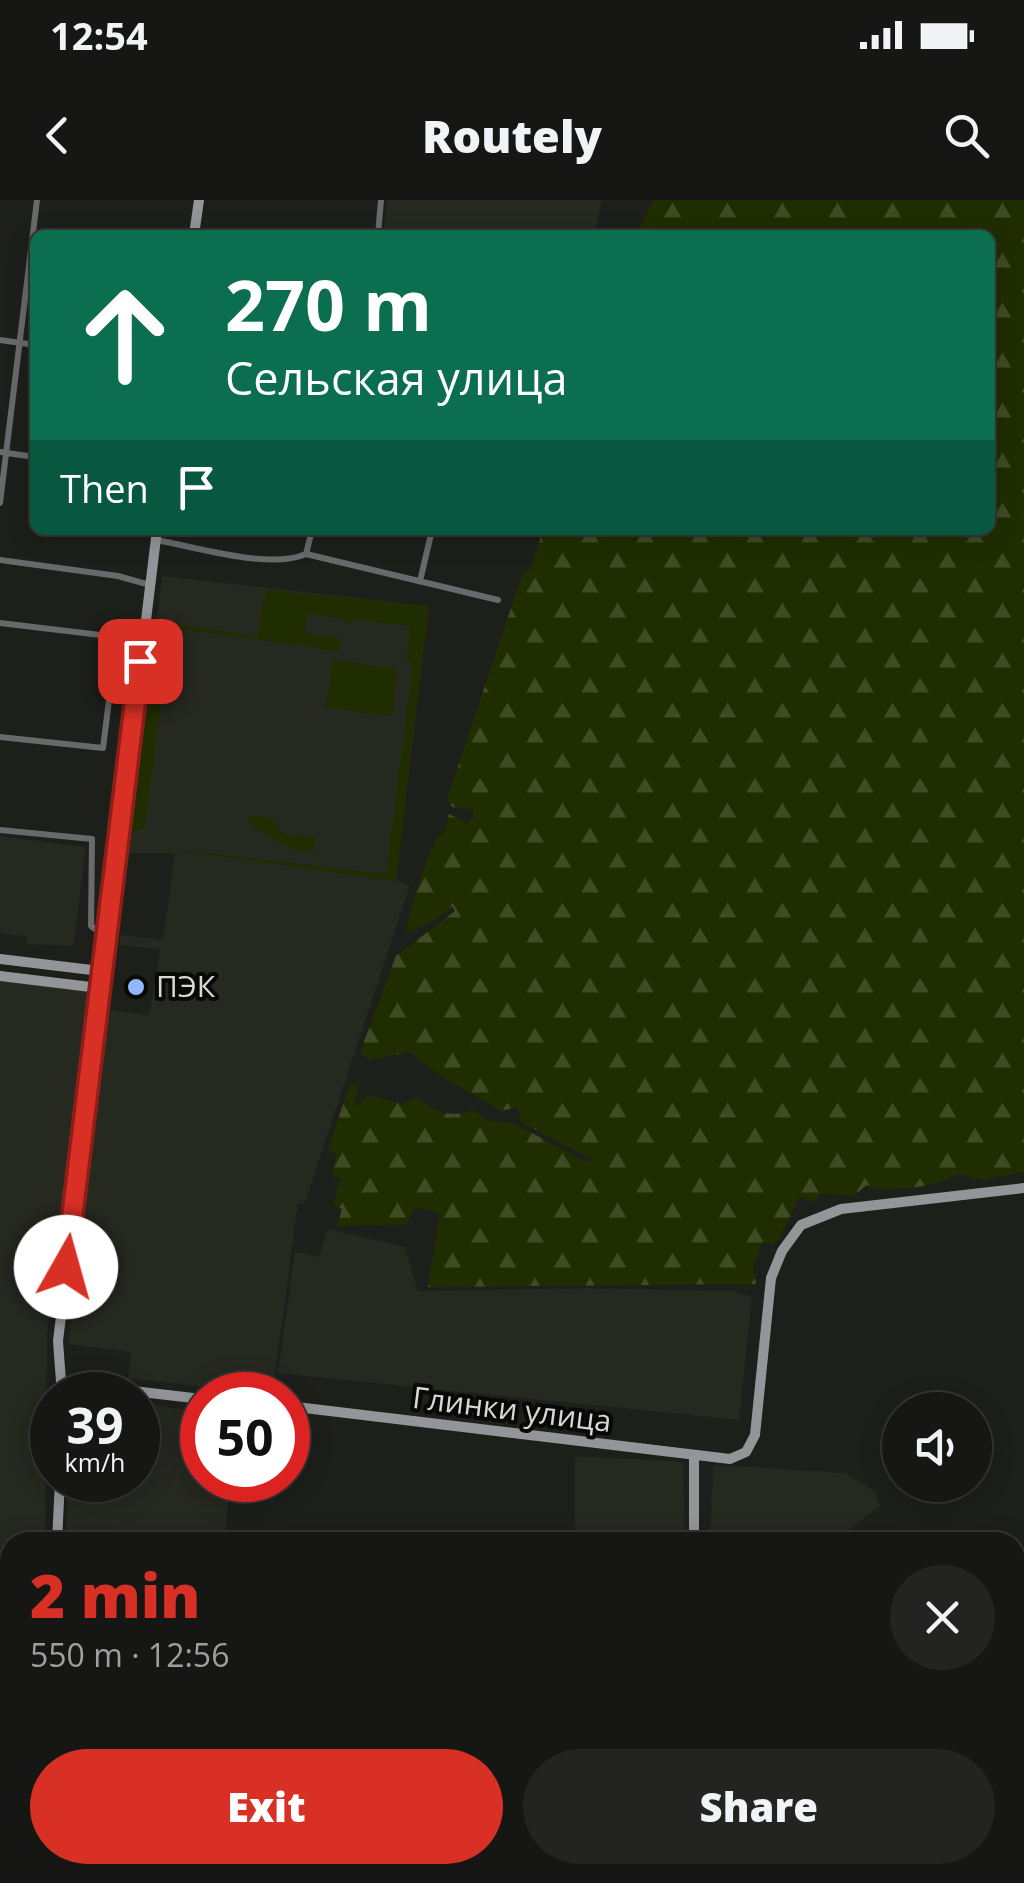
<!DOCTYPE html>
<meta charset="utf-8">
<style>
body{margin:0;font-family:"Open Sans",sans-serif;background:#232422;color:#f1f3f6;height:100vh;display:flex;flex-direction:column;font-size:38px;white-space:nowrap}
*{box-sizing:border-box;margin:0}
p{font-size:32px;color:#9e9fa0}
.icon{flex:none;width:55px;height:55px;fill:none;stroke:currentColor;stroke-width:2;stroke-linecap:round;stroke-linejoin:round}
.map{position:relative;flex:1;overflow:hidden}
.drawer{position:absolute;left:0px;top:1332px;width:1025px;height:352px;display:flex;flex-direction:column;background:#161714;border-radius:30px 30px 0 0;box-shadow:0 5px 25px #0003,0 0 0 2px #353634}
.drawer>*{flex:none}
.top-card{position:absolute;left:30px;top:30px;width:965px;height:305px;border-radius:15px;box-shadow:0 5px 25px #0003,0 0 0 2px #353634;background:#0b6e4f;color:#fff;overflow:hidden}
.controls{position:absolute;left:882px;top:1192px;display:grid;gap:20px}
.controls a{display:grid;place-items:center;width:110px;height:110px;border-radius:50%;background:#161714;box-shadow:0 5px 25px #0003,0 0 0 2px #353634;font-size:50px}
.speed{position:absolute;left:30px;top:1172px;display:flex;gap:20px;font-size:50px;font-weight:700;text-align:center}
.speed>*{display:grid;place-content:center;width:130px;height:130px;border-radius:50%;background:#161714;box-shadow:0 5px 25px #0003,0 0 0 2px #353634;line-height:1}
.speed small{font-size:25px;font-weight:400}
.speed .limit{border:15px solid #d22;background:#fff;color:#111}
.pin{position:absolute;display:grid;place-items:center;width:85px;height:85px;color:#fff;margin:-42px;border-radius:20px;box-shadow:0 5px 15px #0006}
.me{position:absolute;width:110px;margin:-55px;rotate:7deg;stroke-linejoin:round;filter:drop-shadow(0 0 8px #0008)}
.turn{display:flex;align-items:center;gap:35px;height:210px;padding:0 30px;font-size:45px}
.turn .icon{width:130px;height:130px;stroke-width:2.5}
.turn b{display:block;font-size:70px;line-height:85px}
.then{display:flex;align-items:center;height:95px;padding:0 30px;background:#0003;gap:20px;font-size:38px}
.round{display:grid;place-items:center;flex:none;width:105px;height:105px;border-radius:52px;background:#232422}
.headline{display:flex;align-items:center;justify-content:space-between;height:170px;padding:0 30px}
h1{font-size:60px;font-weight:800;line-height:75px;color:#d93025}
.primary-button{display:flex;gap:20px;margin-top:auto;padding:20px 30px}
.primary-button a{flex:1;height:115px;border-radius:60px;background:#d93025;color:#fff;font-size:40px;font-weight:800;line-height:115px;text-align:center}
.primary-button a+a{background:#232422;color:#f1f3f6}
.status{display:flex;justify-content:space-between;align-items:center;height:70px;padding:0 50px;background:#161714;direction:ltr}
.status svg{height:28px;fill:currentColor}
header{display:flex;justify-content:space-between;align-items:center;height:130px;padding:0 30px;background:#161714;font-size:45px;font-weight:800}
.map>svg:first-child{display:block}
</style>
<div class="status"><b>12:54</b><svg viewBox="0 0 49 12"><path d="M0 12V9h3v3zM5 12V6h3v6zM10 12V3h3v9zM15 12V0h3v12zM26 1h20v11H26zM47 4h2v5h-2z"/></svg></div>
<header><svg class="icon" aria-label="back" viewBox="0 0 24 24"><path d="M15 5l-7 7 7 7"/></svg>Routely<svg class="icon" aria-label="search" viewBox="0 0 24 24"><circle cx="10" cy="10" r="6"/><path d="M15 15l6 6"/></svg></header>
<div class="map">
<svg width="1024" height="1683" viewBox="0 0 1024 1683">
<defs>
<pattern id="forest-firs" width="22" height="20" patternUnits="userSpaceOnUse" patternTransform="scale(2.5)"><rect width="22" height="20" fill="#202d00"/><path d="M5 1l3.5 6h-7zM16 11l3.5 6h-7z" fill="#404b24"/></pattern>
</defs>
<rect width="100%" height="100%" fill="#1d1f1b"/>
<path fill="#262920" d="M387 0H602L594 35H383Z
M162 376 429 406 396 680 410 686 305 1003H298L272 1195 128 1178 131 1152 68 1144 110 810 149 815 157 775 160 749 120 745V735L163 740 175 653H129Z
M0 636 86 647 73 746 27 744V737L0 733Z
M0 779 88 790 47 1135 45 1342H10V1348L0 1346Z
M328 1029 405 1047 418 1091 586 1088 730 1091 752 1097 739 1220 278 1173 295 1052 319 1057Z
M138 1204 202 1211V1280H230L224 1342H66L68 1280H138Z
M575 1256 683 1262 685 1342H575Z
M713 1265 845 1273 875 1291 880 1306 843 1334 838 1329 804 1342H710Z
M0 1364 10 1365V1675H38V1683H0Z
M58 1675H212V1683H58Z
M694 1675H890L889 1683H694Z"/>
<path fill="#202d00" d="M266 390 429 406 396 681 147 646 386 674 413 464 407 459 410 426 353 419 352 425 346 424V419L308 414 305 433 341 439 340 451 173 428V424L257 437Z
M155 434H164L169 442 145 627 135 632 127 625 145 474Z
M332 460 397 469 392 516 326 508Z
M247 615 273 618 283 634 316 638 314 650 294 651 249 623Z"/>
<path fill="url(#forest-firs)" d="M653 0H1024V972L982 980 958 974C942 986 882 995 867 985L853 996 821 993 814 1003 800 997 778 1040 773 1045 762 1042 753 1068 756 1084 428 1087 440 1013 416 1007 407 1024 337 1026 342 1009 333 1005 340 979 332 977 337 954 328 949 350 884 358 886 354 907 368 895 402 904 419 897C432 913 453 918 472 910L490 921 513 923 585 961 593 960 521 922 518 907 501 911C474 893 436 878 411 852L368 860 360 852 396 756 455 711 452 706 435 720 405 734C411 712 428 639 445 630L449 614 467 623 473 618V609L452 607 447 599 523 372 530 370 543 330H990V35H637Z"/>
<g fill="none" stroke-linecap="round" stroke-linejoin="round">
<path stroke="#68696b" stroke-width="6" d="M378 35 381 0
M0 140 35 145
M0 252 35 257
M0 303 37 0
M156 340C196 347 270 370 306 354L498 400
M306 354 312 330
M0 360 118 376 150 385
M420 381 432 330
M0 423 117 437 103 548 0 537
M0 630 92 639 91 726 106 737
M0 1356 10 1357"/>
<path stroke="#939598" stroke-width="10" d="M194 35 199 0
M0 759 100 771
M0 776 99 788
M63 1183 202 1199
M62 1195 58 1141 157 330
M288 1206 730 1259 746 1252 755 1235 771 1078 782 1051 801 1025 841 1009 1024 988
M57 1342 60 1280
M694 1342V1257
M48 1683V1675
M685 1683V1675"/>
</g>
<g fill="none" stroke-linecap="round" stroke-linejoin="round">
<g stroke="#8d1f18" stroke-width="25">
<path id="route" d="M66 1067 140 461"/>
</g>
<use href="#route" stroke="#d93025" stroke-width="18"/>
</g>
<circle fill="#93b7fd" stroke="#080807" stroke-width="4" cx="136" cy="787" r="10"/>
<g text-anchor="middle" stroke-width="8" stroke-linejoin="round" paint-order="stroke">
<g font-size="30" fill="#d8d9d6" stroke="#080807" text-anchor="start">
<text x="156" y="797">ПЭК</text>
</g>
<g font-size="30" fill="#d8d9d6" stroke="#080807">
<text transform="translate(512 1210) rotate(7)" y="10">Глинки улица</text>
</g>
</g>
</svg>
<div class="controls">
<a><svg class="icon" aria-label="sound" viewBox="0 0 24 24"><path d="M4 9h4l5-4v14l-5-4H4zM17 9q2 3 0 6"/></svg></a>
</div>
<div class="speed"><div>39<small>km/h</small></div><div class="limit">50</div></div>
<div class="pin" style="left:140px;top:461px;background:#d93025"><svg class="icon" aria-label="arrive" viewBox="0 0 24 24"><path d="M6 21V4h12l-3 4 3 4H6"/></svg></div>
<svg class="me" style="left:66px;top:1067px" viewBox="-20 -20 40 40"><circle r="19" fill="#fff"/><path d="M0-13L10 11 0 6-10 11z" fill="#d93025"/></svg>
<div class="top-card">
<div class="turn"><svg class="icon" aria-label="ahead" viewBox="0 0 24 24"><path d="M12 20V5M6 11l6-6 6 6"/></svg><div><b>270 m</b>Сельская улица</div></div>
<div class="then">Then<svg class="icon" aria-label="arrive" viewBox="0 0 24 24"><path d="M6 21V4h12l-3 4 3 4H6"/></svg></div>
</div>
<section class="drawer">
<div class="headline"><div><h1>2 min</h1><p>550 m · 12:56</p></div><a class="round"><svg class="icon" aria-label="close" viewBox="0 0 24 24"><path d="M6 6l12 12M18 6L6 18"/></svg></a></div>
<div class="primary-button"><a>Exit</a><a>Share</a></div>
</section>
</div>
